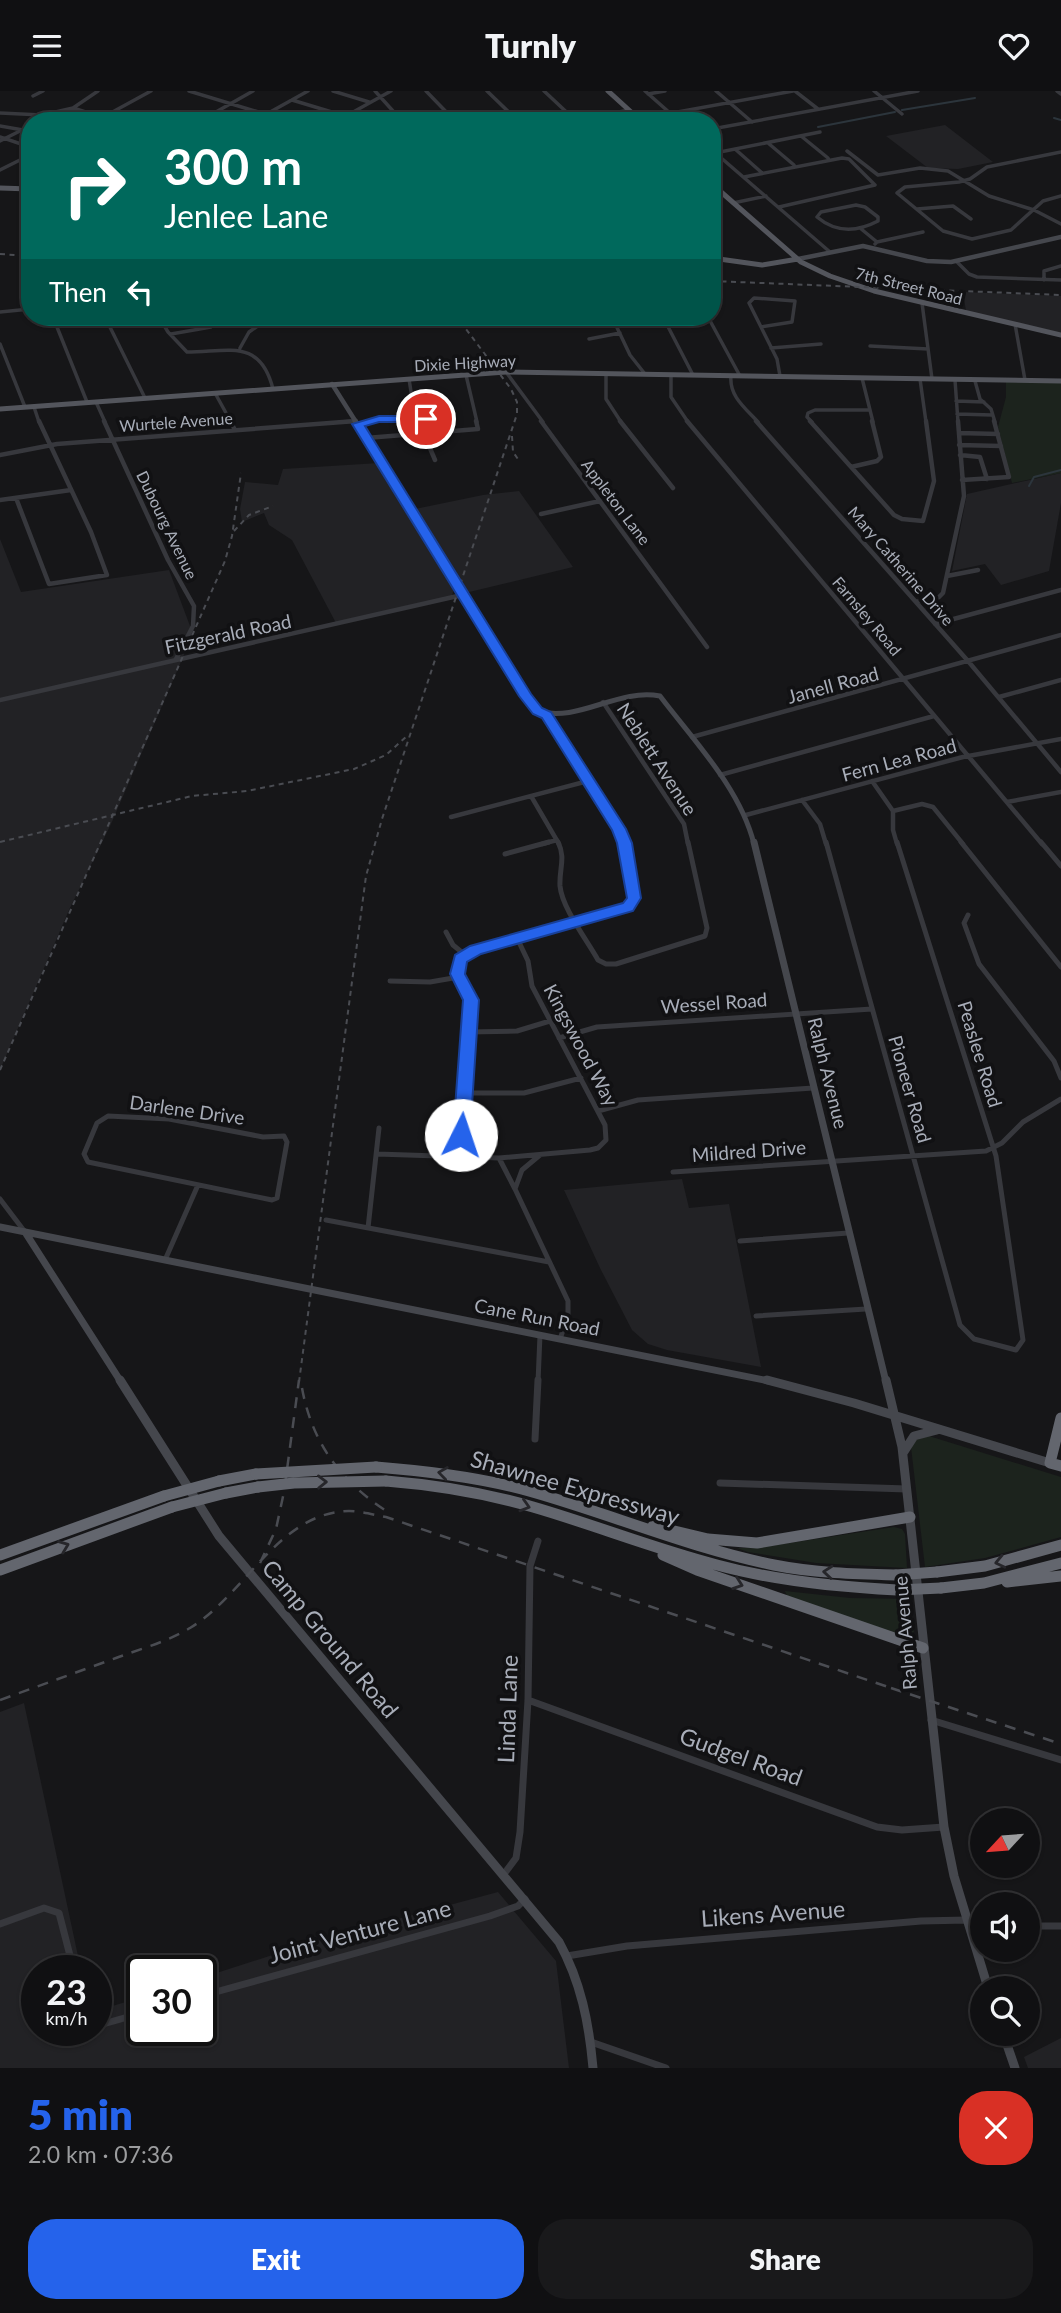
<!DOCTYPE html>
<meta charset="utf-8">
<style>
body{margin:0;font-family:Lato,sans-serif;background:#19191b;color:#f1f3f6;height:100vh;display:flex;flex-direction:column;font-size:26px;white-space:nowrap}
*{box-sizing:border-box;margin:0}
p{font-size:23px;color:#9c9d9f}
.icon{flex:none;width:38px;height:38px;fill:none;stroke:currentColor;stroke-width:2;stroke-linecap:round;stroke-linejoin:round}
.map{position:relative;height:1977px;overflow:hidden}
.details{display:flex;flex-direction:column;background:#101012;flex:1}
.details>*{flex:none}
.hud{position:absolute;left:21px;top:21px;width:700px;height:214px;border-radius:28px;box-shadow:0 2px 5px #0004,0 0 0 2px #303032;background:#00695c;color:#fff;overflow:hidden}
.needle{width:46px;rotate:244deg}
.tools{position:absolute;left:970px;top:1717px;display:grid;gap:14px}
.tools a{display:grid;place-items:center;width:70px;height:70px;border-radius:50%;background:#101012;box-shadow:0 2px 5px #0004,0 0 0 2px #303032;font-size:35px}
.speed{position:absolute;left:21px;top:1864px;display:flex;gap:14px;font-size:35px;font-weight:700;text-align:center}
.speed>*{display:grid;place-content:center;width:91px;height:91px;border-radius:50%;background:#101012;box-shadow:0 2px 5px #0004,0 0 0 2px #303032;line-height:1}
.speed small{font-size:18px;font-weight:400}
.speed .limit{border:4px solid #111;border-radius:10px;background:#fff;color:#111}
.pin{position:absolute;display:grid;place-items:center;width:60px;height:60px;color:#fff;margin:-30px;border:4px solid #fff;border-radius:50%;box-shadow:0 2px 7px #0007}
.me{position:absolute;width:77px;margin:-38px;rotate:4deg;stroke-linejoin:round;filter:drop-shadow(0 0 5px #0008)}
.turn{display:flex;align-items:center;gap:24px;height:147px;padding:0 28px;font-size:32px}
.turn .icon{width:91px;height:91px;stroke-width:2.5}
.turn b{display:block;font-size:49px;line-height:60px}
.then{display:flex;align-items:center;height:66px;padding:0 28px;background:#0003;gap:14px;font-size:26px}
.round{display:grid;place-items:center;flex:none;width:74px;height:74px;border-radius:28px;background:#19191b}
.summary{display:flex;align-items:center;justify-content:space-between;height:119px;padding:0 28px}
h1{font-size:42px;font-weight:800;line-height:52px;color:#2563eb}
.cta{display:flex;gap:14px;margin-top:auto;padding:14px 28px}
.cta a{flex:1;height:80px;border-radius:28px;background:#2563eb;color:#fff;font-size:28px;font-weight:800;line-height:80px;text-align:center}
.cta a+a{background:#19191b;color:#f1f3f6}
header{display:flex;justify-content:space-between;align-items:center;height:91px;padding:0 28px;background:#101012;font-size:32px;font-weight:800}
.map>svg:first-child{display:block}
</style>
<header><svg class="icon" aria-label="menu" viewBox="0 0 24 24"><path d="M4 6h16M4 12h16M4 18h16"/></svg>Turnly<svg class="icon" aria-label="heart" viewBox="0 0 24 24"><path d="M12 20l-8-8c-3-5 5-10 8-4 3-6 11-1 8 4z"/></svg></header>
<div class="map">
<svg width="1061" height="1977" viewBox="0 0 1061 1977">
<rect width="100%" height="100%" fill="#161618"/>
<path fill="#222225" d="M945 34 993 71 958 78 928 77 886 45Z
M963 201 1061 205V242L966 220Z
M379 372 454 497 452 505 336 532 292 449 269 434 264 422 242 431 240 418 245 391 278 394 283 378Z
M1061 382V412L1049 480 1001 494 985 473 952 480 967 403Z
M519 400 573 476 465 502 415 418 483 404Z
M0 448 21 501 169 479 193 543 111 733 69 819 0 979Z
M682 1088 689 1117 729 1113 761 1276 667 1259 648 1253 632 1239 600 1177 564 1099Z
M24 1612 81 1879 37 1880V1939H96V1920L142 1906V1939H201V1887L316 1850 498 1801 556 1870 569 1977H0V1621Z
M1061 1947V1977H1028L1024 1966Z"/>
<path fill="#1c231d" d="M1006 291 1061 292V382L1012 392 998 336 1006 306Z
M929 1345 1061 1386V1446L985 1467 925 1476 911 1356 915 1349Z
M894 1436 902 1438 905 1443 907 1477 816 1472 748 1461 737 1457H757Z
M785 1500 850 1507 910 1508 914 1541 902 1545 787 1505Z"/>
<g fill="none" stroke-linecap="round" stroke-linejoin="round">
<path stroke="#2c353c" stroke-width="2" d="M902 19 975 7
M1054 27 1061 29
M818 36 895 21
M1029 395 1034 386 1061 379"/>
<path stroke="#37383d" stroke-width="3.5" d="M189 0 288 30
M333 0 369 11
M375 0 402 30
M426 0 455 30
M487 0 518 30
M544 0 575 29
M645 0 679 30
M716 0 752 31
M795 0 818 18
M874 0 902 23
M1057 0 1061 3
M648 3 665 0
M33 5 43 0
M292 9 345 25
M73 17 98 0
M0 22 42 24 73 17 114 30
M639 28 793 0
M96 30 151 0
M200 30 253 0
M254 30 308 0
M337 30 391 0
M573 30 629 19
M624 30 638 27
M0 35 23 39
M712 38 918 0
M801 45 828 67
M0 46 30 56
M0 50 30 35
M768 52 794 74
M735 58 761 81
M712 59 830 161
M847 60 878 84 920 77 948 80 989 105 1034 119 1061 133
M1061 61 987 76 970 88 959 91 905 96 897 102 943 140 972 148 1011 139 1043 110 1061 105
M715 62 820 41
M0 79 30 64
M744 86 842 67 849 68 875 94 779 116
M733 112 766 105
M856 114 865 116 878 126V130C857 141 836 142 817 126L821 121Z
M917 118 953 115 971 128
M860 137 877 151 875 153
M877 151 923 141
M956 170 969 183 977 186 1061 189
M1044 189V180L1061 175
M754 207 795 210 792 231 761 236 749 212Z
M922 212 932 288
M0 221 30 218
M53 226 87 311
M105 226 145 307
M159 226 168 241 187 261C229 261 260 247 273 298
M612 226 630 264 645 283
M663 226 693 284
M708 226 740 285
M1015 233 1025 289
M761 236 777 268 780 285
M171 243 211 236 219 226
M589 248 620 242
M0 253 25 316
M870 255 928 258
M240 257 249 241 262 232 264 226
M771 257 821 253
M506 281 543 331
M606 283V308L621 331
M466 284 477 331
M671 284V306L688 331
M731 285C729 305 745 317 758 331
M862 287 873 331
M920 288 926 331
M955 289 958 331
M975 290 980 308 991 318 995 331
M215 302 231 331
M956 310 984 311
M96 311 105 331
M34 316 39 331
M957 323 992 324
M339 331 356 330
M365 331 379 328H426L412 307 409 288
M812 331 807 326 808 322 815 319H870"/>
<path stroke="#37383d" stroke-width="4.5" d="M104 330 168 469 194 515 193 535 176 568
M230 330 235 339
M541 330 707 556
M620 330 673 397
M687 330 1042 753
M756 330 968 570 1061 681
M810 330 894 424 902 428 923 430 934 390 926 330
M358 333 373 330
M959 342 998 343
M424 343 435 369
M366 347 478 338 476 330
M959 354 1001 355
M0 364 57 353 356 330
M960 364 980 366 987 388
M851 376 877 370 881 366 872 330
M962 389 1009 386 994 330
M16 407 49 493 107 484 91 441 39 330
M0 409 71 399
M541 423 600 410
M947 485 978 479
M916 511 939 506 943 502 964 405 958 330
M935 533 1061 499
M999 606 1061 589
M0 609 462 504
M603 611 684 733 688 753
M547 624 619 738 624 753
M692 646 1061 544
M720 684 934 625
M872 690 893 720V739L897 753
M531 705 559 753
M802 709 820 733 826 753
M1007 711 1061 701
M893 720 922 713 933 716 963 753
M746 724 963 666 1061 648
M451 726 588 690
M542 753 557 749"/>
<path stroke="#37383d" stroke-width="5" d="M558 751C566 767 559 778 560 795 562 817 587 849 598 869L606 873H616L705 845 707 837 688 751
M826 751 960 1234 974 1248 1016 1259 1023 1249 996 1065 897 751
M961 751 1061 876
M1041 751 1061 775
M505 763 549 751
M968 824 964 832 979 873 1054 970 1061 987
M446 841 453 854 464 863
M464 863 628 816 634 809 624 751
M390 890 430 891 459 886
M469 941 517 940 550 930
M559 947 597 936 872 918
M464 1002H524L581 987
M598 1020 638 1009 813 997
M108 1025 169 1028 263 1046 284 1045 287 1051 277 1107 272 1109 88 1071 84 1063 97 1032Z
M377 1063 499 1067 590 1059 598 1057 606 1049 605 1034 532 895 528 870 517 847
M460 1064 471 909 457 879 464 863
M540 1064 522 1079 515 1098 568 1210V1225L560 1248
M499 1067 515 1098
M673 1081 986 1060 1002 1052 1023 1031 1061 1008
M0 1108 25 1141
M326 1129 549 1171
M368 1137 379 1037
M740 1150 848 1142
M165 1169 198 1094
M756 1225 866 1218
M538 1291 540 1244"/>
<path stroke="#37383d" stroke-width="7" d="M535 1348 538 1289
M720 1392 907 1398
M528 1609 877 1736 902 1739 944 1736
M931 1629 1061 1669
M504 1783 516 1767 520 1741 528 1609 530 1475 538 1450
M0 1833 44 1817 59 1822 74 1880
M1027 1835H1061
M567 1865 627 1855 921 1830 967 1829 982 1832
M201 1905 490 1825 518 1815 525 1808
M96 1935 142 1922
M591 1951 666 1977"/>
<path stroke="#45474d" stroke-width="4.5" d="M798 168 863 155 927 170 951 171 1061 146
M332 293 356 331"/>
<path stroke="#45474d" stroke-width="5" d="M355 330 537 620C579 632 617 597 660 605 694 650 740 697 754 753"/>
<path stroke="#45474d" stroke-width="7" d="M754 751 886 1291
M0 1136 774 1291
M25 1141 121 1291"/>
<path stroke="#45474d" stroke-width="9" d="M120 1289 219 1445 559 1851C581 1891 589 1932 593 1977
M767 1289 854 1312 1050 1372
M886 1289 902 1356 944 1736 954 1785 988 1897
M903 1362 914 1345 937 1339
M1003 1942 1015 1977"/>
<path stroke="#53555c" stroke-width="5" d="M608 0 641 30
M712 93 801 171 830 185 874 200 1061 244
M0 97 30 98
M712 167 762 174 798 168
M0 318 506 281 1061 290"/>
<path stroke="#63666e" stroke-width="11" d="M1061 1327 1050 1372 1061 1375
M376 1376C427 1380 479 1386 529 1400 611 1423 690 1457 774 1474 814 1482 855 1483 896 1484
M219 1390 256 1383
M386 1390C436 1394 485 1402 533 1416 595 1434 655 1458 717 1474 776 1490 836 1496 897 1499
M226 1402 258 1396
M653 1435 708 1448 757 1452 910 1426
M0 1464 164 1405
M663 1464 697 1479 923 1557
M0 1479 172 1416
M937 1481 985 1475 1061 1454
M1007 1491 1061 1485
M941 1497 984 1492 1061 1472"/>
<path stroke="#4a4c52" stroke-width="2" stroke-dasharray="5 4.5" stroke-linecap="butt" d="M0 163 30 165
M712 190 1061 204
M512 345 513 361 520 371
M234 440 249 424 273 415
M0 751 192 705 247 700 354 678 386 664 408 644
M0 979 225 470 232 445 241 382
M299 1291 366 785 382 728 517 323V311L511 298 457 226"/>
<path stroke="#4a4c52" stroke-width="2.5" stroke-dasharray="11 9" stroke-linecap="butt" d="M302 1297C312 1352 341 1391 388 1421
M260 1472 276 1438 284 1401 299 1289
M891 1597 1061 1653
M0 1609C39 1595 77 1581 116 1567 140 1558 167 1551 190 1537 245 1504 279 1421 349 1420 361 1420 374 1424 386 1426L900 1600"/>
<path stroke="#63666e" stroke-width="11" d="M256 1383 376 1376
M258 1396 294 1392 386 1390
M164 1405 219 1390
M172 1416 226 1402
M896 1484 937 1481
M897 1499 941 1497"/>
</g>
<defs><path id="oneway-chevron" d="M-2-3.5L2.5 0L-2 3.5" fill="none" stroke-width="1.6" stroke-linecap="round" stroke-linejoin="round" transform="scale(1.75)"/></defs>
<g stroke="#26262a">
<use href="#oneway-chevron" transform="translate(443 1382) rotate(-172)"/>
<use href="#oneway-chevron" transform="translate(322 1391) rotate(-1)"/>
<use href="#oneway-chevron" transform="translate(525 1415) rotate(17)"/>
<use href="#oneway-chevron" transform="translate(64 1455) rotate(-21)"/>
<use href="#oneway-chevron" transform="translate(1000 1471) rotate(167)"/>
<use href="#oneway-chevron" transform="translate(828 1481) rotate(-175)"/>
<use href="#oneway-chevron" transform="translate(738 1493) rotate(19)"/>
</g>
<path fill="#2563eb" stroke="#184099" stroke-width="2" d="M379 325H426L432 328 426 331H379L365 335 531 603 542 617 551 621 626 738 632 752 641 807 633 820 481 863 467 871 465 883 479 909 470 1044 461 1050 453 1044 463 909 450 883 455 864 470 855 623 812 627 807 617 752 612 739 542 627 533 623 519 605 352 333Z"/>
<g text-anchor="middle" stroke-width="7" stroke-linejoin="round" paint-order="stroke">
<g font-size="16" fill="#a8adb8" stroke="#111113">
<text transform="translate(909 195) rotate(14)" y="6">7th Street Road</text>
<text transform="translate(465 272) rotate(-3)" y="6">Dixie Highway</text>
<text transform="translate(176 331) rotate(-4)" y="6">Wurtele Avenue</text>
<text transform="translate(616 411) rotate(53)" y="6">Appleton Lane</text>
<text transform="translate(167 434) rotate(64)" y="6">Dubourg Avenue</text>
<text transform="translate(901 475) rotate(49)" y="6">Mary Catherine Drive</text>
<text transform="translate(867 525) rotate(50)" y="6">Farnsley Road</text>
</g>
<g font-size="19" fill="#a8adb8" stroke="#111113">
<text transform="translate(228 543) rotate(-12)" y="7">Fitzgerald Road</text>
<text transform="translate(833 594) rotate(-15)" y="7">Janell Road</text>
<text transform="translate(657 668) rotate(57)" y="7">Neblett Avenue</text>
<text transform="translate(899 669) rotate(-15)" y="7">Fern Lea Road</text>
<text transform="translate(714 912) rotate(-4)" y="7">Wessel Road</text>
<text transform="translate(581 954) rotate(62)" y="7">Kingswood Way</text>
<text transform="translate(980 963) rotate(73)" y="7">Peaslee Road</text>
<text transform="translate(828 982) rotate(76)" y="7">Ralph Avenue</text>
<text transform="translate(910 998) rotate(74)" y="7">Pioneer Road</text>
<text transform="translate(187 1019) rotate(8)" y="7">Darlene Drive</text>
<text transform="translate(749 1060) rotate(-4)" y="7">Mildred Drive</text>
<text transform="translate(537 1226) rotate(11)" y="7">Cane Run Road</text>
<text transform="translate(905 1542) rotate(-95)" y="7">Ralph Avenue</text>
</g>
<g font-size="23" fill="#a8adb8" stroke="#111113">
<text transform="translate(575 1397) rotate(16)" y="8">Shawnee Expressway</text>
<text transform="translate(330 1548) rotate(50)" y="8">Camp Ground Road</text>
<text transform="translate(508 1618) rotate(-88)" y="8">Linda Lane</text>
<text transform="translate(741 1666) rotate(20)" y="8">Gudgel Road</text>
<text transform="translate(773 1823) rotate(-4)" y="8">Likens Avenue</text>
<text transform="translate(360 1841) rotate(-15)" y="8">Joint Venture Lane</text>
</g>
</g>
</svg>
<div class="tools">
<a><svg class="needle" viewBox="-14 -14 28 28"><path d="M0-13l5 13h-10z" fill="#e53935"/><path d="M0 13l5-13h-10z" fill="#9c9d9f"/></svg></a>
<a><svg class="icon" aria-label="sound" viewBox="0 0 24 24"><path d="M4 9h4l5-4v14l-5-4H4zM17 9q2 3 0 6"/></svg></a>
<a><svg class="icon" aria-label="search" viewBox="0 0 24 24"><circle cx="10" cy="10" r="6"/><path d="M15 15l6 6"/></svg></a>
</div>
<div class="speed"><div>23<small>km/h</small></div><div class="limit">30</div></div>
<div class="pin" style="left:426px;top:328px;background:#d93025"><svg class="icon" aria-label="arrive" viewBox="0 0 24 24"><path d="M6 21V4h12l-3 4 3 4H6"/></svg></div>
<svg class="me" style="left:461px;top:1044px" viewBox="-20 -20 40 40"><circle r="19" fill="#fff"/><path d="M0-13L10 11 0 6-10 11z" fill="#2563eb"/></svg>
<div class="hud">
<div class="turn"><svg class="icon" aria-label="right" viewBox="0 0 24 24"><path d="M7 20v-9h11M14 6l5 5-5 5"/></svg><div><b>300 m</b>Jenlee Lane</div></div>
<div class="then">Then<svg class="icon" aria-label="left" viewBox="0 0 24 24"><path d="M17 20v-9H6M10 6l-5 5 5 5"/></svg></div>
</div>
</div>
<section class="details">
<div class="summary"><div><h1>5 min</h1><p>2.0 km · 07:36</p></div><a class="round" style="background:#d93025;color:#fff"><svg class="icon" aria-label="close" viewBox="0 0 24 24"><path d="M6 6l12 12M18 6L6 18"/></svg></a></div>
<div class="cta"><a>Exit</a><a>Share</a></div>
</section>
